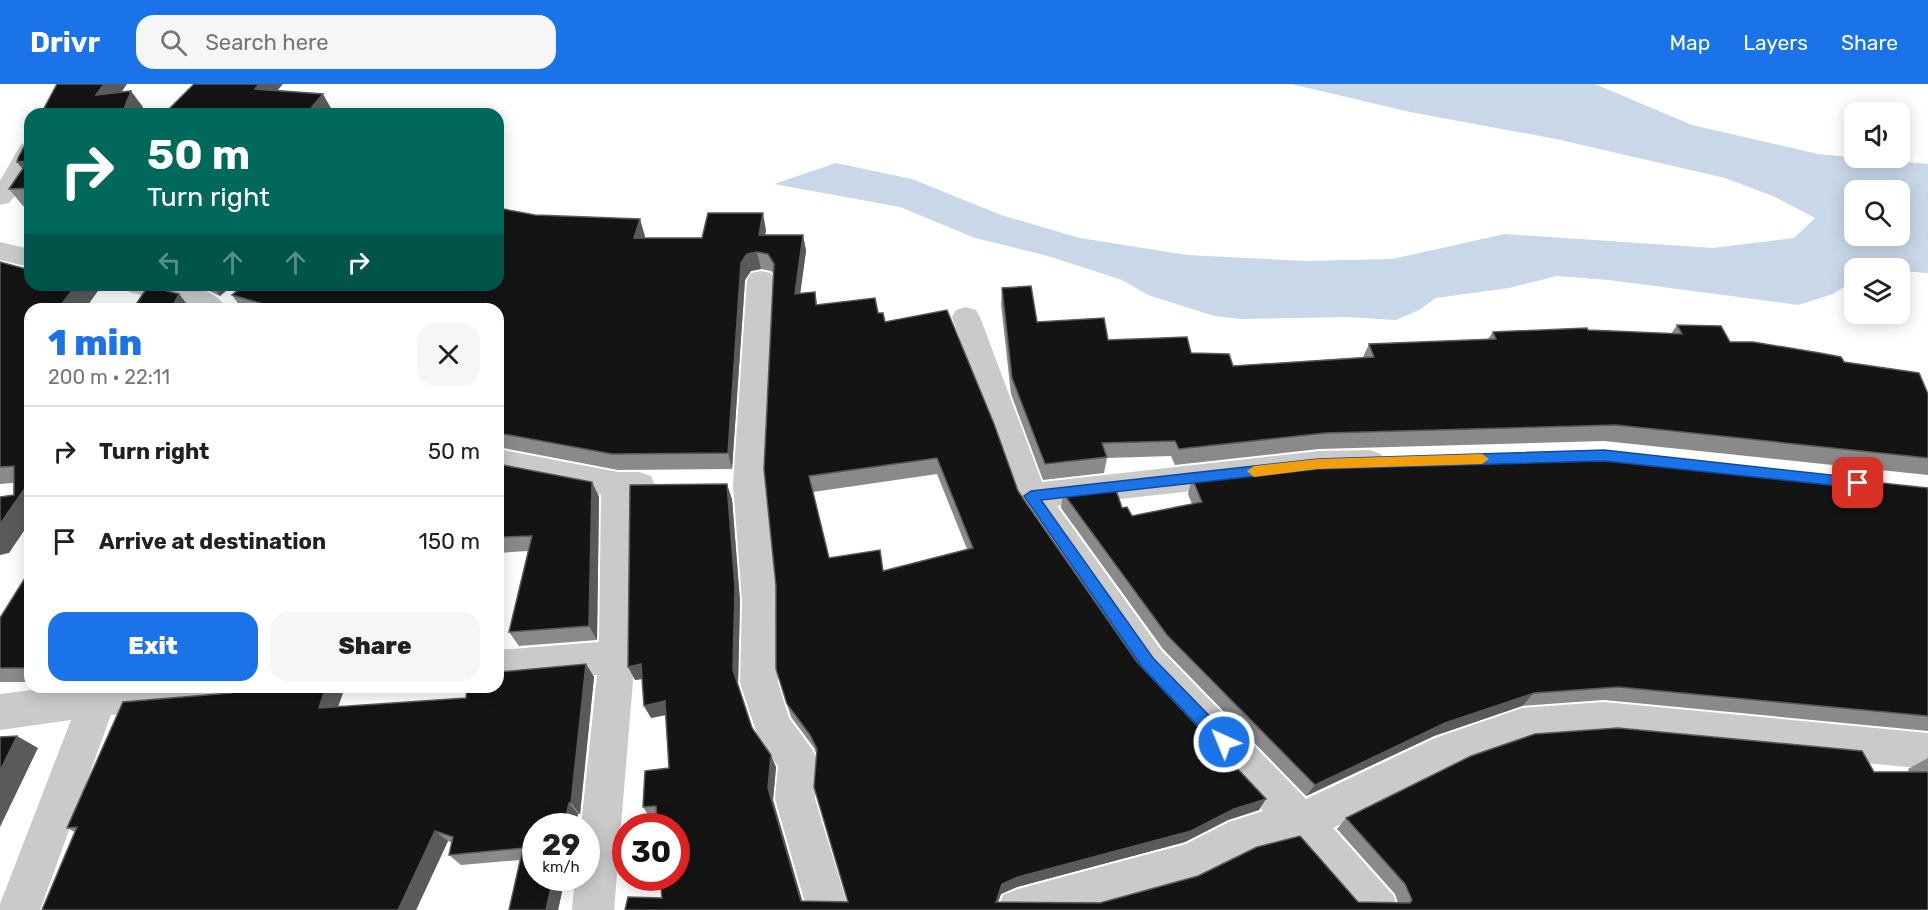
<!DOCTYPE html>
<meta charset="utf-8">
<style>
body{margin:0;font-family:Rubik,sans-serif;background:#f6f6f6;color:#202124;height:100vh;display:flex;flex-direction:column;font-size:22px;white-space:nowrap}
*{box-sizing:border-box;margin:0}
p{font-size:20px;color:#757577}
.icon{flex:none;width:33px;height:33px;fill:none;stroke:currentColor;stroke-width:2;stroke-linecap:round;stroke-linejoin:round}
.map{position:relative;flex:1;overflow:hidden}
.panel{position:absolute;left:24px;top:219px;width:480px;height:390px;display:flex;flex-direction:column;background:#fff;border-radius:18px;box-shadow:0 3px 15px #0003}
.panel>*{flex:none}
.banner{position:absolute;left:24px;top:24px;width:480px;height:183px;border-radius:18px;box-shadow:0 3px 15px #0003;background:#00695c;color:#fff;overflow:hidden}
.tools{position:absolute;left:1844px;top:18px;display:grid;gap:12px}
.tools a{display:grid;place-items:center;width:66px;height:66px;border-radius:12px;background:#fff;box-shadow:0 3px 15px #0003;font-size:30px}
.speed{position:absolute;left:522px;top:729px;display:flex;gap:12px;font-size:30px;font-weight:700;text-align:center}
.speed>*{display:grid;place-content:center;width:78px;height:78px;border-radius:50%;background:#fff;box-shadow:0 3px 15px #0003;line-height:1}
.speed small{font-size:15px;font-weight:400}
.speed .limit{border:9px solid #d22;background:#fff;color:#111}
.pin{position:absolute;display:grid;place-items:center;width:51px;height:51px;color:#fff;margin:-26px;border-radius:12px;box-shadow:0 3px 9px #0006}
.me{position:absolute;width:66px;margin:-33px;rotate:316deg;stroke-linejoin:round;filter:drop-shadow(0 0 4px #0008)}
.turn{display:flex;align-items:center;gap:21px;height:126px;padding:0 24px;font-size:27px}
.turn .icon{width:78px;height:78px;stroke-width:2.5}
.turn b{display:block;font-size:42px;line-height:51px}
.lanes{display:flex;align-items:center;height:57px;padding:0 24px;background:#0003;justify-content:center;gap:30px;direction:ltr}
.lanes .off{opacity:.35}
.round{display:grid;place-items:center;flex:none;width:63px;height:63px;border-radius:18px;background:#f6f6f6}
.summary{display:flex;align-items:center;justify-content:space-between;height:102px;padding:0 24px}
h1{font-size:36px;font-weight:800;line-height:45px;color:#1a73e8}
.action{display:flex;gap:12px;margin-top:auto;padding:12px 24px}
.action a{flex:1;height:69px;border-radius:18px;background:#1a73e8;color:#fff;font-size:24px;font-weight:800;line-height:69px;text-align:center}
.action a+a{background:#f6f6f6;color:#202124}
ul{padding:0;list-style:none}
li{display:flex;align-items:center;gap:18px;height:90px;padding:0 24px;border-top:2px solid #e0e0e0}
li div{flex:1}
li b{display:block;font-size:22px}
li em{font-style:normal}
header{display:flex;align-items:center;gap:36px;box-sizing:border-box;height:84px;padding:0 30px;background:#1a73e8;color:#fff}
header strong{font-size:28px}
nav{display:flex;gap:33px;margin-inline-start:auto;font-size:21px}
.search{width:420px;height:54px;background:#f6f6f6;display:flex;align-items:center;gap:15px;box-sizing:border-box;padding:0 21px;border-radius:18px;color:#757577;font-size:22px}
.map>svg:first-child{display:block}
</style>
<header>
<strong>Drivr</strong>
<div class="search"><svg class="icon" aria-label="search" viewBox="0 0 24 24"><circle cx="10" cy="10" r="6"/><path d="M15 15l6 6"/></svg>Search here</div>
<nav><a>Map</a><a>Layers</a><a>Share</a></nav>
</header>
<div class="map">
<svg width="1928" height="826" viewBox="0 0 1928 826">
<rect width="100%" height="100%" fill="#fff"/>
<path fill="#c9d8e8" fill-rule="evenodd" d="M1291 0H1595L1692 41 1818 70 1928 80V189L1899 187V184H1854V196L1833 210 1798 221 1609 196 1557 192 1509 204 1436 214 1419 226 1396 236 1346 233 1241 235 1214 232 1148 211 1122 196 1048 172 975 154 900 123 774 100 836 79 912 95 1001 131 1080 154 1187 171 1306 177 1392 175 1505 150 1713 164 1794 154 1815 134 1773 112 1725 94 1556 55 1410 28ZM1854 106H1899V152H1854Z"/>
<g fill="none" stroke-linecap="round" stroke-linejoin="round">
<path fill="#cacaca" fill-rule="evenodd" d="M30 58 29 94 9 119 0 121V97L21 60Z
M0 158 30 165V183L0 176Z
M761 187 771 189 775 196 765 400 778 517V599L789 634 812 665 818 678 815 715 849 826H807L775 715 778 682 759 656 740 599 742 517 733 400 747 196 751 189Z
M125 201C157 201 208 193 227 225H196L129 208Z
M966 223 976 226 980 233 1042 398 1319 367 1370 366 1381 370 1386 379 1381 388 1370 392 1319 393 1057 422 1161 566 1306 715 1435 654 1522 624 1604 618 1928 649V685L1604 654 1522 660 1459 682 1333 744 1393 811 1399 826H1350L1293 760 1249 771 1192 800 1096 826H997L1003 811 1018 805 1186 760 1229 738 1263 727 1135 590 1019 421 952 233 956 226Z
M498 365 618 388H639L651 392 655 401 651 410 634 414 635 573 614 826H572L575 794H586V742H581L597 591 498 600V566L599 558 601 411 498 391Z
M57 603H266L260 615 247 620 111 631 40 826H0V820L71 636 0 646V610Z"/>
</g>
<path fill="#8a8a8a" fill-rule="evenodd" d="M30 104V121L23 122 9 105Z
M535 131 645 152V154H702L766 146 765 151H803L806 167 800 209 815 208 817 220 878 229 1018 407 1137 578 1259 726 1228 736 1185 758 1017 803 1001 810 998 818 1398 819 1395 810 1337 745 1346 734 1874 688H1909L1908 685 1928 674V826H625L662 814 656 734H650L643 723 669 684 665 631 651 634 642 595 635 596 732 415 740 517 738 600 753 646 776 683 773 716 802 817 848 818 816 669 814 664 791 633 776 585 774 190 771 187 761 185 751 187 745 196 732 385 618 386 498 363V225H242L232 211ZM937 390 967 465 883 487 829 474 813 408Z
M0 178 30 201H102L85 225H30L9 469 14 399 0 400Z
M190 201H233L220 212 201 203Z
M1002 204 1037 238 1108 256 1191 269 1233 282 1363 273 1369 260 1488 255 1493 248 1588 246 1671 250 1677 241 1730 258 1844 278 1928 310V391L1604 357 1319 365 1175 381 1171 372 1107 374 1104 389 1043 396 1011 310 1001 220Z
M498 380 592 398 599 413 597 556 519 562 509 548 528 467 498 469Z
M1192 394 1928 404V647L1604 616 1522 622 1434 652 1306 712 1163 565 1061 424 1063 409 1122 424 1132 432 1192 420 1188 410Z
M30 486V598H0V534Z
M586 580 594 593 580 730H578L575 742H536V794H565L558 826H509L520 776 461 781 449 771 452 759 448 757 416 826H42L75 748 67 744 231 609 246 603H345L338 623 466 614Z"/>
<path fill="#5a5a5a" d="M104 0H127L108 28 96 11Z
M259 0H283L265 21 255 5Z
M131 7 143 23 140 30H122Z
M323 10 332 26 329 30H306Z
M28 77 30 94 17 78Z
M763 129 766 146 762 168 759 151Z
M640 135 645 152 639 170 634 154Z
M803 151 806 167 798 226 795 210Z
M757 168 761 185 751 187 745 196 732 385 728 369 741 179 747 170Z
M76 201H102L85 225H58Z
M212 201H233L220 212Z
M179 210 191 225H171Z
M30 397V438L9 469 0 471V440Z
M592 398 599 413 597 556 589 542Z
M727 400 732 415 740 517 738 600 757 657 733 586Z
M586 580 594 593 580 730 571 719Z
M641 580 648 594 635 596 628 583Z
M326 603H345L333 637 319 624Z
M1534 609 1522 622 1434 652 1306 712 1315 701 1445 639Z
M665 617 671 630 651 634 644 622Z
M17 652 38 664 0 743V687Z
M771 671 776 683 773 716 805 826 801 817 768 704Z
M1266 715 1259 726 1228 736 1185 758 1017 803 1001 810 995 826 996 818 1002 800 1018 793Z
M569 719 578 730 575 742H564Z
M435 747 448 757 416 826H398Z
M553 794H565L558 826H546Z"/>
<path fill="#141414" stroke="#5a5a5a" stroke-width="1.5" fill-rule="evenodd" d="M57 0H104L96 11 131 7 122 30H41Z
M194 0H259L255 5 323 10 306 30H164Z
M30 51V104L9 105 28 77 17 78 18 74Z
M498 124 535 131 640 135 634 154H702L708 129H763L759 151H803L795 210 815 208 816 221 875 214 878 229H883L885 238 947 226 994 340 1018 407 1137 578 1266 715 1234 725 1191 747 1018 793 1002 800 996 818 1100 819 1198 792 1257 763 1300 752 1358 818 1410 819 1412 816 1405 800 1346 734 1471 672 1535 650 1618 644 1862 667 1874 688H1928V826H625L628 813 662 814 660 794H676V742H657L656 722 643 723 645 687 669 684 665 617 644 622 641 580 628 583 630 401 727 400 735 503 733 586 752 644 771 671 768 704 801 817 848 818 814 703 817 665 810 651 787 620 776 585V502L764 385 774 180 768 170 757 168 747 170 741 179 728 369 612 370 498 349V225H281L232 211 244 201H498ZM937 374 973 464 883 487 880 466 829 474 809 392Z
M0 178 30 186V201H76L58 225H30V397L0 440V413L14 411V382L0 383Z
M148 202 179 210 171 225H133Z
M1031 202 1037 238 1104 234 1108 256 1187 253 1191 269 1229 270 1233 282 1374 273 1369 260 1496 255 1493 248 1587 244 1588 246 1682 250 1677 241 1721 242 1730 258H1753L1820 269 1841 273 1844 278 1919 289 1928 310V374L1616 341 1326 349 1179 365 1175 357 1102 359 1107 373 1045 380 1012 294 1002 204Z
M1616 370 1928 404V632L1618 603 1534 609 1445 639 1315 701 1167 551 1063 409 1115 403 1122 424 1127 423 1132 432 1202 418 1192 394 1326 380Z
M498 380 592 398 589 542 509 548 532 452 498 453Z
M30 486V580L27 584H0V534Z
M586 580 571 719H569L564 742H536V794H553L546 826H509L523 764 449 771 453 753 435 747 398 826H42L77 743 67 744 123 618 231 609 246 603H326L319 624 466 614 467 603H498V597L500 588Z
M17 652 0 687V653Z"/>
<path fill="#1a73e8" stroke="#114b97" stroke-width="1.5" d="M1604 366 1858 394 1865 399 1858 404 1604 377 1318 385 1041 416 1153 574 1230 653 1232 658 1230 664 1224 666 1219 664 1142 583 1024 412 1031 407 1318 375Z"/>
<path fill="#f59e0b" d="M1482 370 1489 375 1482 380 1318 385 1254 393 1247 387 1254 382 1318 375Z"/>
</svg>
<div class="tools">
<a><svg class="icon" aria-label="sound" viewBox="0 0 24 24"><path d="M4 9h4l5-4v14l-5-4H4zM17 9q2 3 0 6"/></svg></a>
<a><svg class="icon" aria-label="search" viewBox="0 0 24 24"><circle cx="10" cy="10" r="6"/><path d="M15 15l6 6"/></svg></a>
<a><svg class="icon" aria-label="layers" viewBox="0 0 24 24"><path d="M12 4l9 5-9 5-9-5zM3 14l9 5 9-5"/></svg></a>
</div>
<div class="speed"><div>29<small>km/h</small></div><div class="limit">30</div></div>
<div class="pin" style="left:1858px;top:399px;background:#d93025"><svg class="icon" aria-label="arrive" viewBox="0 0 24 24"><path d="M6 21V4h12l-3 4 3 4H6"/></svg></div>
<svg class="me" style="left:1224px;top:658px" viewBox="-20 -20 40 40"><circle r="17" fill="#1a73e8" stroke="#fff" stroke-width="3"/><path d="M0-11L8 9 0 5-8 9z" fill="#fff"/></svg>
<div class="banner">
<div class="turn"><svg class="icon" aria-label="right" viewBox="0 0 24 24"><path d="M7 20v-9h11M14 6l5 5-5 5"/></svg><div><b>50 m</b>Turn right</div></div>
<div class="lanes"><svg class="icon off" aria-label="left" viewBox="0 0 24 24"><path d="M17 20v-9H6M10 6l-5 5 5 5"/></svg><svg class="icon off" aria-label="ahead" viewBox="0 0 24 24"><path d="M12 20V5M6 11l6-6 6 6"/></svg><svg class="icon off" aria-label="ahead" viewBox="0 0 24 24"><path d="M12 20V5M6 11l6-6 6 6"/></svg><svg class="icon" aria-label="right" viewBox="0 0 24 24"><path d="M7 20v-9h11M14 6l5 5-5 5"/></svg></div>
</div>
<section class="panel">
<div class="summary"><div><h1>1 min</h1><p>200 m · 22:11</p></div><a class="round"><svg class="icon" aria-label="close" viewBox="0 0 24 24"><path d="M6 6l12 12M18 6L6 18"/></svg></a></div>
<ul>
<li><svg class="icon" aria-label="right" viewBox="0 0 24 24"><path d="M7 20v-9h11M14 6l5 5-5 5"/></svg><div><b>Turn right</b></div><em>50 m</em></li>
<li><svg class="icon" aria-label="arrive" viewBox="0 0 24 24"><path d="M6 21V4h12l-3 4 3 4H6"/></svg><div><b>Arrive at destination</b></div><em>150 m</em></li>
</ul>
<div class="action"><a>Exit</a><a>Share</a></div>
</section>
</div>
